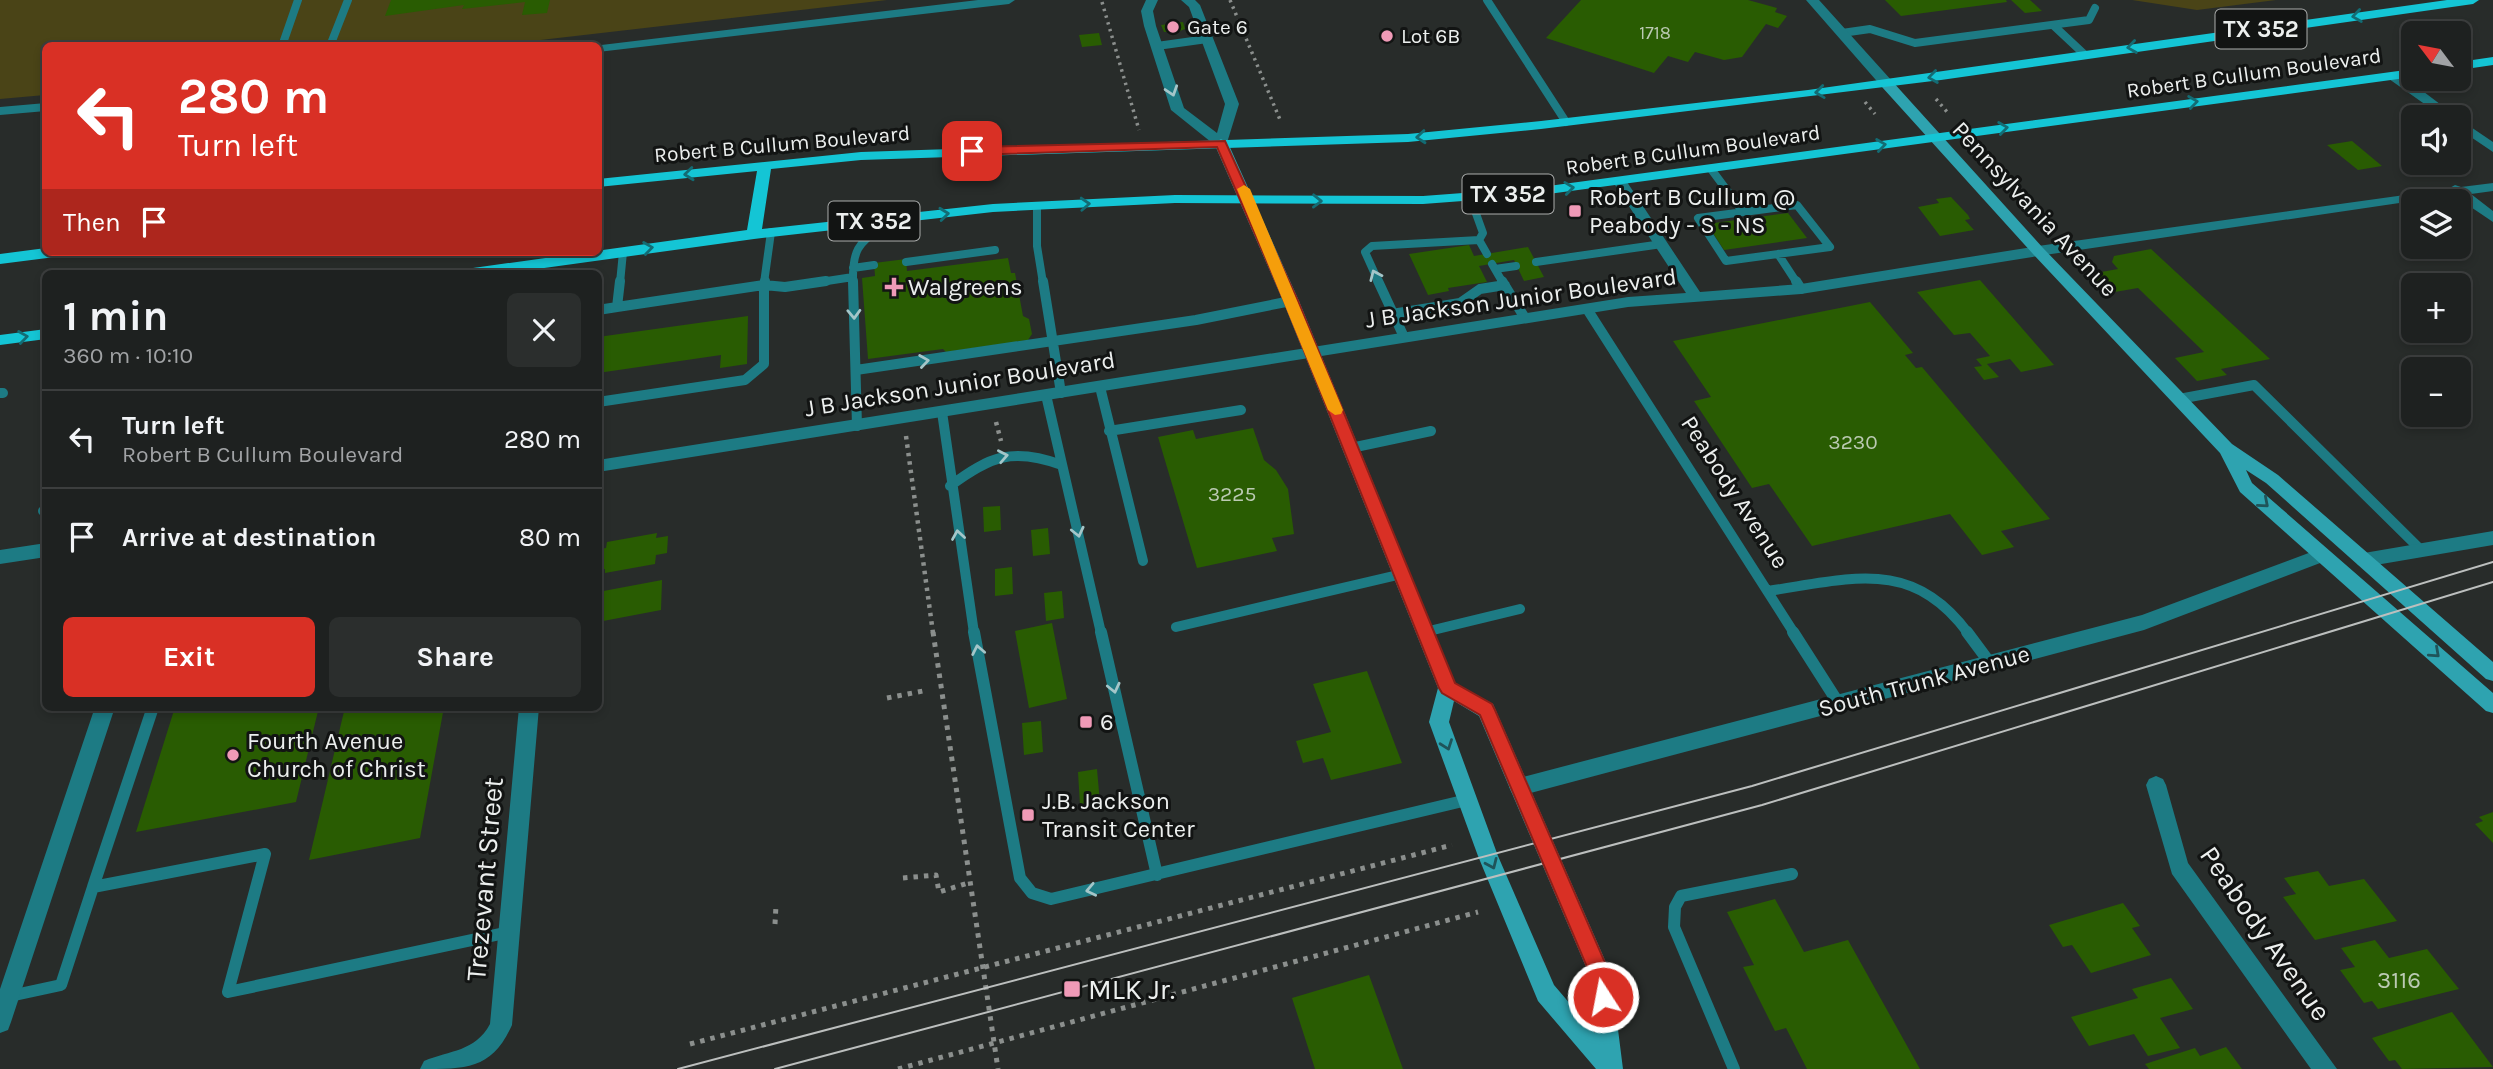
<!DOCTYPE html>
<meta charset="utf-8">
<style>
body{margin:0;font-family:Karla,sans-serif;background:#2b2e2d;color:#f1f3f6;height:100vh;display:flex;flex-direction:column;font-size:26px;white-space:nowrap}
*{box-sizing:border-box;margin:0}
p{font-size:23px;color:#a1a3a5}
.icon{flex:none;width:38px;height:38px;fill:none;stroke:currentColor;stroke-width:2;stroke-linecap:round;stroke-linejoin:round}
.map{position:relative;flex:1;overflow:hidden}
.drawer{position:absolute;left:42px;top:270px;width:560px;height:441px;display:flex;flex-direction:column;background:#1e2120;border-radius:10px;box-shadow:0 4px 10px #0003,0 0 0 2px #3c3e3e}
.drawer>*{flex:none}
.top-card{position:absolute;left:42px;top:42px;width:560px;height:214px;border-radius:10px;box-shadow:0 4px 10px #0003,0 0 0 2px #3c3e3e;background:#d93025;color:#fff;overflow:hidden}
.needle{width:46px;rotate:302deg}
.buttons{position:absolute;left:2401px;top:21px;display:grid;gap:14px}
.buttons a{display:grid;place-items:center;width:70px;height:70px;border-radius:10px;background:#1e2120;box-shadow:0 4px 10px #0003,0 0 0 2px #3c3e3e;font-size:35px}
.pin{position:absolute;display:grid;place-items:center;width:60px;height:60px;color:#fff;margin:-30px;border-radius:14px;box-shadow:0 4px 10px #0006}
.me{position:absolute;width:77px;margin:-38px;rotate:349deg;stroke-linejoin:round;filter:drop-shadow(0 0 5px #0008)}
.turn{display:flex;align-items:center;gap:24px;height:147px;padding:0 21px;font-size:32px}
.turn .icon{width:91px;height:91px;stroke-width:2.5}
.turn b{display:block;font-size:49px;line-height:60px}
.then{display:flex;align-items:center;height:66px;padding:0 21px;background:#0003;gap:14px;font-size:26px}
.round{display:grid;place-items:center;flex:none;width:74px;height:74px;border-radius:10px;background:#2b2e2d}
.summary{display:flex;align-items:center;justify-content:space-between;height:119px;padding:0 21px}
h1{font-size:42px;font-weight:700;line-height:52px}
.primary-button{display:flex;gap:14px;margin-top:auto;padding:14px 21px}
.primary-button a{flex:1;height:80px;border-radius:10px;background:#d93025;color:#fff;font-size:28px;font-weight:700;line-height:80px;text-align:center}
.primary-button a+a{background:#2b2e2d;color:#f1f3f6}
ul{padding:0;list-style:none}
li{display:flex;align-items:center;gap:21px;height:98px;padding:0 21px;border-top:2px solid #3c3e3e}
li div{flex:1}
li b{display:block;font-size:26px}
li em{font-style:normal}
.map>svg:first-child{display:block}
</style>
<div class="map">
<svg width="2493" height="1069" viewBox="0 0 2493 1069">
<rect width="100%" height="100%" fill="#282c2a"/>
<path fill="#4a4417" d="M0 0H887L488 46H46L45 95 0 99Z
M2132 0H2276L2197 10Z"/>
<path fill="#295c02" d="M391 0H550L547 13 522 15 525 2 462 9 464 5 385 16Z
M1581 0H1748L1777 8 1775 12 1787 16 1778 28 1766 24 1742 57 1724 60 1695 52 1688 62 1668 56 1654 73 1546 38Z
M1885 0H2006L2007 2 1901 16Z
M2011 0H2030L2042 11 2025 13Z
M1183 22 1185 29 1180 31 1164 32 1161 25Z
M1099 33 1102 45 1082 47 1079 35Z
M2352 141 2382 166 2358 170 2327 145Z
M1951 197 1968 215 1970 219 1965 220 1974 230 1940 236 1918 207 1939 203 1936 199Z
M1788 213 1807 238 1724 250 1707 224Z
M1469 245 1474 256 1528 247 1544 277 1524 281 1514 260 1479 266 1487 282 1448 288 1449 291 1428 295 1409 254Z
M2151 249 2270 359 2221 369 2227 375 2197 381 2175 358 2204 352 2138 288 2109 293 2090 274 2118 269 2112 262 2114 256Z
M1008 258 1011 273H1015L1023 316 1029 319 1032 334 1028 340 946 352 943 349 868 359 862 278 875 276 874 263 906 259 907 271Z
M1980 280 2054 365 2021 372 2010 359 1987 364 1999 377 1984 380 1974 367 1982 366 1976 359 1990 356 1970 333 1954 335 1917 292Z
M1870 302 1913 353 1905 355 1916 368 1922 367 2050 519 2001 531 2014 547 1982 555 1950 514 1812 546 1769 484 1752 488 1694 401 1711 397 1673 341Z
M748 316 747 364 720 368 721 355 598 373V337Z
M1253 428 1264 460 1276 470 1288 489 1294 534 1272 538 1277 551 1197 568 1158 437 1193 430 1196 439Z
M1000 506 1001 530 984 532 983 507Z
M1048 528 1050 554 1033 556 1031 530Z
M657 533 656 538 668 536 667 553 656 555 655 564 605 573V569L598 570V549L606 548 607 542Z
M1012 567 1013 594 995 596V569Z
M662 580 661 610 598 622V592Z
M1062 591 1064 618 1046 621 1044 593Z
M1052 623 1067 699 1029 708 1015 631Z
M1367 671 1402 763 1331 780 1323 758 1303 763 1296 741 1331 732 1313 684Z
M175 707H319L296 802 136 832Z
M345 707H444L420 838 309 860Z
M1041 721 1043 752 1024 755 1022 723Z
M1097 769 1100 803 1080 805 1078 772Z
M2493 812V843L2475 824 2483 821 2479 817Z
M2318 871 2329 886 2364 879 2397 921 2315 940 2283 897 2296 894 2284 878Z
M1775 899 1804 952 1848 940 1920 1069H1807L1786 1028 1775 1031 1743 967 1754 965 1727 912Z
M2123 903 2140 926 2132 928 2151 955 2091 973 2072 945 2063 947 2049 925Z
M2375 940 2389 958 2427 949 2459 989 2378 1009 2372 1001 2364 1003 2340 970 2355 967 2341 948Z
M1369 975 1403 1069H1315L1292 998Z
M2171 978 2193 1009 2160 1018 2180 1048 2148 1056 2134 1034 2089 1046 2071 1017 2138 998 2132 989Z
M2452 1012 2493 1067 2402 1069 2395 1060 2389 1061 2372 1038Z
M2226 1047 2242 1069H2149L2145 1064 2195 1048 2200 1056Z"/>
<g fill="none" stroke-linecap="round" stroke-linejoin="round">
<path stroke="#8b8f8d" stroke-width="3.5" stroke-dasharray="2.5 4.5" stroke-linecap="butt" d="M1230 0 1281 122
M1102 2 1139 130
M1936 99 1948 113
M1865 102 1875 114"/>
<path stroke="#8b8f8d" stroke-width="4.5" stroke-dasharray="3.5 5" stroke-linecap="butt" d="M996 422 1001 441
M906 436 933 633"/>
<path stroke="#8b8f8d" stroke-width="5" stroke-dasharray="4.5 6" stroke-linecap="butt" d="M933 632 998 1069
M887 698 928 690
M903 878 936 875 939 892 968 883
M775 924 776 905
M690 1044 1452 845
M898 1069 1478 912"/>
<path stroke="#1d7b84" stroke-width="8" d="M1487 0 1566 122
M2053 25 2084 54
M1842 33 1870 29 1915 43 2089 20 2095 8
M282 46 298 0
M330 46 348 0
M1157 46 1207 39
M1711 169 1743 212
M1797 205 1830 247 1726 261 1698 218Z
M1037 206V246L1043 283
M1479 240 1487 254
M1778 254 1797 283
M906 262 995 250
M1536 262 1662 244
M1492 264 1503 283
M853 268 874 265
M1495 269 1516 266
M620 283 623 252
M764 283 771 232
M814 283 853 277
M853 283C852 242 862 243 892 219
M1379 283 1365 252 1372 246 1479 240 1483 233 1470 197"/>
<path stroke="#1d7b84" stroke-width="10" d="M765 281 764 285 785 287 826 281
M853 281 857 426
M1043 281 1061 393
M1378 281 1404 337
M1502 281 1525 318
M1796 281 1801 289
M1587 309 1794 633
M598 310 617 307 620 281
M1392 314 1460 303 1480 289 1505 285
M856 370 1196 320 1291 301
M1100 387 1143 561
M0 393H3
M1046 395 1101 633
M2179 399 2254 385 2420 549
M598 402 745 380 764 364V285L617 307
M942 412 974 633
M1109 431 1241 410
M1351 448 1431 431
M950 486C990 456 1013 447 1062 465
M43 511H46
M1768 591C1850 579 1912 557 1968 633
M1176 627 1402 574
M1425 632 1520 609"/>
<path stroke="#1d7b84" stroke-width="12" d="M974 632 1020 878 1032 893 1051 899 1467 800
M1101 632 1157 875
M1793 632 1839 704
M1967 632 1990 663
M153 707 93 887 265 854 228 992 509 932
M10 996 61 985 93 887
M1734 1069 1674 927 1675 907 1681 896 1792 874"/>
<path fill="#1d7b84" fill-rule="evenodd" d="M978 0H1015L1009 4 598 52V46H593Z
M1146 0H1158L1153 11 1156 26 1184 108 1217 133 1225 104 1189 7 1181 0H1195L1200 5 1239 104 1226 146H1216L1171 110 1144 26 1141 11Z
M1806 0H1819L1892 81V87H1882Z
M2394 72 2399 73 2457 117H2443L2389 79 2388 76Z
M46 103V111L0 115V107Z
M2459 119 2493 142V152L2459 129Z
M1620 178 1625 179 1700 292 1801 284 2038 246 2448 189 2455 185 2461 187 2493 183V191L2471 194 2493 211V222L2456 197 2413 201 2038 256 1801 294 1628 307 598 472V460L1628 297 1686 293 1613 182Z
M2493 531V545L2364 567 2358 565 2355 560 2358 555 2364 553Z
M46 543V557L0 564V550Z
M2322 548 2328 550 2331 555 2328 560 2144 630 1519 796 1512 793 1509 787 1512 781 1519 778 2142 615Z
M95 707H115L11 1022 8 1030 0 1033V989Z
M519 707H539L512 1025C492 1069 468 1069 420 1069L424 1061C450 1050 475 1052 490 1024Z
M2156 776 2163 779 2166 785 2188 863 2337 1069H2311L2172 874 2146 785 2149 779Z"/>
<path fill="#2ea3b0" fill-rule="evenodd" d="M1887 80 1892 81 2043 248 2232 444 2278 475 2493 662V681L2486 679 2266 483 2246 470 2252 483 2493 693V713L2486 711 2240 492 2220 453 2033 254 1882 87 1881 84Z
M1221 139 1228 143 1299 301 1455 683 1493 704 1611 974 1623 1069H1596L1538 1001 1478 856 1429 722 1438 688 1283 301 1214 143ZM1454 701 1479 716 1589 974 1595 1033 1554 985 1498 856 1449 722Z"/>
<path fill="#14c5d5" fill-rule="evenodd" d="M2447 0H2479L2473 4 1941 80 1541 129 1408 142 861 160 771 169 762 229 993 204 1175 195 1423 196 1541 187 2413 69V77L1541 195 1423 204 1175 203 993 212 754 239 508 273H466L473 268 747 230 757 171 598 187V179L861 152 1408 134 1541 121 1808 90Z
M2493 57V65L2459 70V62Z
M46 248V252H62L55 257 0 264V254Z
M46 329V339L0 345V335Z"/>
<path stroke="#bcbfbe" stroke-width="2" d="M678 1069 1752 786 2493 562
M775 1069 1762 805 2493 582"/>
</g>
<defs><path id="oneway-chevron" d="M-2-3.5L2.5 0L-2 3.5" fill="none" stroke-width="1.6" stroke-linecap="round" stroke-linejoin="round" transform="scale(1.75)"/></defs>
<g stroke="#136c74">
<use href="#oneway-chevron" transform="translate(2357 16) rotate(172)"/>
<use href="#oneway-chevron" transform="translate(2132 47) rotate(172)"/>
<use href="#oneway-chevron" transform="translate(1933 77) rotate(172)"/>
<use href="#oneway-chevron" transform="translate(1820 92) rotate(173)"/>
<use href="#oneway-chevron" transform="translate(2193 102) rotate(-8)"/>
<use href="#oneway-chevron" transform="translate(2003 128) rotate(-8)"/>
<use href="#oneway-chevron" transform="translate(1421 137) rotate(175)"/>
<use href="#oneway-chevron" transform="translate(1881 145) rotate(-8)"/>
<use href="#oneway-chevron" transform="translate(689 174) rotate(174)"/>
<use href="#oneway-chevron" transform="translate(1569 188) rotate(-7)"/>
<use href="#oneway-chevron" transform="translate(1317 201) rotate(1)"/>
<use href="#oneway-chevron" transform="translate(1085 204) rotate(-3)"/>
<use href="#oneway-chevron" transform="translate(944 214) rotate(-6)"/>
<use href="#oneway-chevron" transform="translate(648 248) rotate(-8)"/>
<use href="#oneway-chevron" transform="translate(23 337) rotate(-8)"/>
</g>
<g stroke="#a4c6c9">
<use href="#oneway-chevron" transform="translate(1172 91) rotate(72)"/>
<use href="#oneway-chevron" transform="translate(1375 275) rotate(-114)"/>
<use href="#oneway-chevron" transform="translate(854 314) rotate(88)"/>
<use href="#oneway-chevron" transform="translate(924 361) rotate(-8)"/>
<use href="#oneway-chevron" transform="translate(1003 456) rotate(-11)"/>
<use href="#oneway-chevron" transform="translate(1078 532) rotate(77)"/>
<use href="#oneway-chevron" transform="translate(958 535) rotate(-99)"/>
<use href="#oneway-chevron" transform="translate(978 650) rotate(-101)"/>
<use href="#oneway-chevron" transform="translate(1114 688) rotate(77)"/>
<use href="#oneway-chevron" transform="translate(1091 890) rotate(168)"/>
</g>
<g stroke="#1f545a">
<use href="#oneway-chevron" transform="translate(2264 503) rotate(41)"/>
<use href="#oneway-chevron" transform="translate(2435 653) rotate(42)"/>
<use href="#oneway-chevron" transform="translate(1447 745) rotate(70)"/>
<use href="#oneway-chevron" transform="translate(1492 864) rotate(66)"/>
</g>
<path fill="#d93025" stroke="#8d1f18" stroke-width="2" d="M1225 141 1298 301 1455 683 1492 704 1495 710 1610 974 1613 997 1610 1004 1603 1007 1596 1004 1590 974 1480 715 1442 693 1439 688 1284 301 1217 147 972 155 966 151 972 147Z"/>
<path fill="#f59e0b" d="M1244 185 1250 189 1343 410 1341 414 1335 415 1328 410 1237 189Z"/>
<g fill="#f09ab7" stroke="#121413" stroke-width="2.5">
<circle cx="1173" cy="27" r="7"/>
<circle cx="1387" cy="36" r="7"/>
<rect x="1568" y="204" width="14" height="14" rx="3.5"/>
<path d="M890.5 276.5h7v7h7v7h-7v7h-7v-7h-7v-7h7z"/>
<rect x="1079" y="715" width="14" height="14" rx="3.5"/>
<circle cx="233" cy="755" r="7"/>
<rect x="1021" y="808" width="14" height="14" rx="3.5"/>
<rect x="1063" y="980" width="18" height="18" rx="3.5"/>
</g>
<g text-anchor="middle" stroke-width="6" stroke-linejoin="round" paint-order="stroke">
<g font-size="18" fill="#bbcab3">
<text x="1655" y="39">1718</text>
</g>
<g font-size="21" fill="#ecefee" stroke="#121413" text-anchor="start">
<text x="1187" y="34">Gate 6</text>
<text x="1401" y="43">Lot 6B</text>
</g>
<g font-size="21" fill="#ecefee" stroke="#121413">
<text transform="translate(2254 73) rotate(-8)" y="7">Robert B Cullum Boulevard</text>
<text transform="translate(782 144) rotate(-5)" y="7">Robert B Cullum Boulevard</text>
<text transform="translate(1693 150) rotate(-8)" y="7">Robert B Cullum Boulevard</text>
</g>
<g font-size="21" fill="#bbcab3">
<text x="1853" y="449">3230</text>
<text x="1232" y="501">3225</text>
</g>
<g fill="#121413" stroke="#abadac" stroke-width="2">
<rect x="2215.5" y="9.5" width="91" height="39" rx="5"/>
<rect x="1462.5" y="174.5" width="91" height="39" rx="5"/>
<rect x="828.5" y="201.5" width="91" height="39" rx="5"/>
</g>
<g font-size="23" font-weight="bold" fill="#ecefee">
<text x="2261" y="37">TX 352</text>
<text x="1508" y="202">TX 352</text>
<text x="874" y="229">TX 352</text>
</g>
<g font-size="24" fill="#ecefee" stroke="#121413" text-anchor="start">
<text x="1589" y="205">Robert B Cullum @<tspan x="1589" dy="28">Peabody - S - NS</tspan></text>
<text x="908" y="295">Walgreens</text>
<text x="1100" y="730">6</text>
<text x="247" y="749">Fourth Avenue<tspan x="247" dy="28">Church of Christ</tspan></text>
<text x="1042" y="809">J.B. Jackson<tspan x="1042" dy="28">Transit Center</tspan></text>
</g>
<g font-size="24" fill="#ecefee" stroke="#121413">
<text transform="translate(2035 209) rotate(47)" y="8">Pennsylvania Avenue</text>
<text transform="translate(1521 298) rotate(-8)" y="8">J B Jackson Junior Boulevard</text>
<text transform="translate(960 384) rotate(-9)" y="8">J B Jackson Junior Boulevard</text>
<text transform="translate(1735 492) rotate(57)" y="8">Peabody Avenue</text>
<text transform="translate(1924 681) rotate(-15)" y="8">South Trunk Avenue</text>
</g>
<g font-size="24" fill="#bbcab3">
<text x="2399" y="988">3116</text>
</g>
<g font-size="28" fill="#ecefee" stroke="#121413">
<text transform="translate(484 879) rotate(-85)" y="10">Trezevant Street</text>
<text transform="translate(2266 933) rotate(55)" y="10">Peabody Avenue</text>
</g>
<g font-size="28" fill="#ecefee" stroke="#121413" text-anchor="start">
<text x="1088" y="999">MLK Jr.</text>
</g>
</g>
</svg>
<div class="buttons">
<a><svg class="needle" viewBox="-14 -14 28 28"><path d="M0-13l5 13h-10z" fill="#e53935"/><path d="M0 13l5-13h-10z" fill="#a1a3a5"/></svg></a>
<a><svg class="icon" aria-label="sound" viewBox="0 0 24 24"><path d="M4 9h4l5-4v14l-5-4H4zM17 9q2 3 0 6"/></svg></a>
<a><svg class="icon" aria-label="layers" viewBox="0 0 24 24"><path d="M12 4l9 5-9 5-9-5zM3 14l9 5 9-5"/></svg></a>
<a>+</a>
<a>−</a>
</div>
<div class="pin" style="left:972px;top:151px;background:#d93025"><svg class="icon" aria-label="arrive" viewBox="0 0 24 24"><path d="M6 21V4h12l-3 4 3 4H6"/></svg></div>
<svg class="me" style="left:1603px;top:997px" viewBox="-20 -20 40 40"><circle r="17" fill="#d93025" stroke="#fff" stroke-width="3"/><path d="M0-11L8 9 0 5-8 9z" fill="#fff"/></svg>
<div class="top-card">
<div class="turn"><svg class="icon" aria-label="left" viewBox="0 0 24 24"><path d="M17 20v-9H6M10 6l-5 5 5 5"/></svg><div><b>280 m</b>Turn left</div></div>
<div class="then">Then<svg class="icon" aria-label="arrive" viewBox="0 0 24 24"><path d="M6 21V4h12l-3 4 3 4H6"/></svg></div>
</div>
<section class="drawer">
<div class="summary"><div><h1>1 min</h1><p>360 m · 10:10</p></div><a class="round"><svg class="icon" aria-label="close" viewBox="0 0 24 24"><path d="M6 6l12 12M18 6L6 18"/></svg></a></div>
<ul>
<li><svg class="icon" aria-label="left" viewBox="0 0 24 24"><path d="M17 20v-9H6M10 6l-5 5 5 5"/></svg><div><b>Turn left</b><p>Robert B Cullum Boulevard</p></div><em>280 m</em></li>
<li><svg class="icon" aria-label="arrive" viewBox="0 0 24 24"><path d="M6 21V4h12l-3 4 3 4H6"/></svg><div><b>Arrive at destination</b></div><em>80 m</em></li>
</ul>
<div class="primary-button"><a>Exit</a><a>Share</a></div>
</section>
</div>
